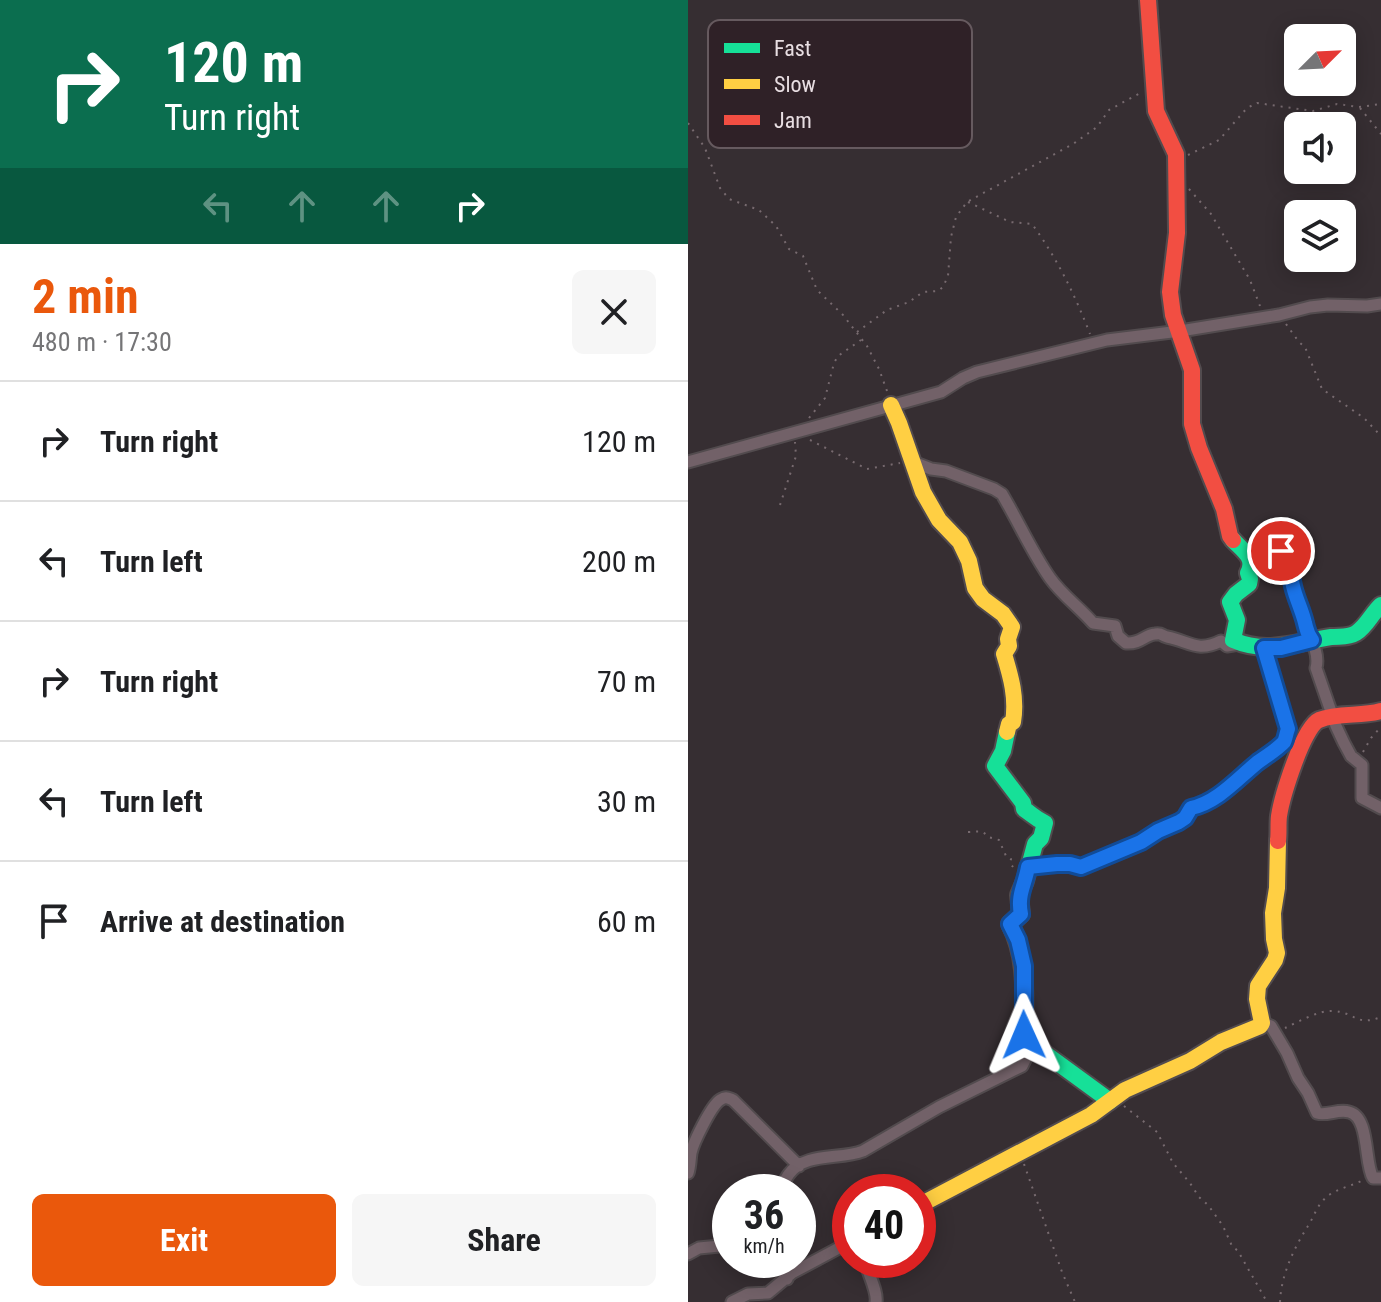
<!DOCTYPE html>
<meta charset="utf-8">
<style>
body{margin:0;font-family:"Roboto Condensed",sans-serif;background:#f6f6f6;color:#202124;height:100vh;display:flex;flex-direction:column;font-size:30px;white-space:nowrap}
*{box-sizing:border-box;margin:0}
p{font-size:26px;color:#757577}
.icon{flex:none;width:44px;height:44px;fill:none;stroke:currentColor;stroke-width:2;stroke-linecap:round;stroke-linejoin:round}
.map{position:relative;flex:1;overflow:hidden}
.panel{display:flex;flex-direction:column;background:#fff;width:688px}
.panel>*{flex:none}
.guide{background:#0b6e4f;color:#fff;overflow:hidden}
.needle{width:52px;rotate:66deg}
.controls{position:absolute;left:596px;top:24px;display:grid;gap:16px}
.controls a{display:grid;place-items:center;width:72px;height:72px;border-radius:12px;background:#fff;box-shadow:0 4px 20px #0003;font-size:40px}
.speed{position:absolute;left:24px;top:1174px;display:flex;gap:16px;font-size:40px;font-weight:700;text-align:center}
.speed>*{display:grid;place-content:center;width:104px;height:104px;border-radius:50%;background:#fff;box-shadow:0 4px 20px #0003;line-height:1}
.speed small{font-size:20px;font-weight:400}
.speed .limit{border:12px solid #d22;background:#fff;color:#111}
.pin{position:absolute;display:grid;place-items:center;width:68px;height:68px;color:#fff;margin:-34px;border:4px solid #fff;border-radius:50%;box-shadow:0 2px 8px #0007}
.me{position:absolute;width:88px;margin:-44px;rotate:359deg;stroke-linejoin:round;filter:drop-shadow(0 0 6px #0008)}
.turn{display:flex;align-items:center;gap:28px;height:168px;padding:0 32px;font-size:36px}
.turn .icon{width:104px;height:104px;stroke-width:2.5}
.turn b{display:block;font-size:56px;line-height:68px}
.lanes{display:flex;align-items:center;height:76px;padding:0 32px;background:#0003;justify-content:center;gap:40px;direction:ltr}
.lanes .off{opacity:.35}
.round{display:grid;place-items:center;flex:none;width:84px;height:84px;border-radius:12px;background:#f6f6f6}
.overview{display:flex;align-items:center;justify-content:space-between;height:136px;padding:0 32px}
h1{font-size:48px;font-weight:700;line-height:60px;color:#ea580c}
.button{display:flex;gap:16px;margin-top:auto;padding:16px 32px}
.button a{flex:1;height:92px;border-radius:12px;background:#ea580c;color:#fff;font-size:32px;font-weight:700;line-height:92px;text-align:center}
.button a+a{background:#f6f6f6;color:#202124}
ul{padding:0;list-style:none}
li{display:flex;align-items:center;gap:24px;height:120px;padding:0 32px;border-top:2px solid #e0e0e0}
li div{flex:1}
li b{display:block;font-size:30px}
li em{font-style:normal}
main{display:flex;flex:1;min-height:0}
.map>svg:first-child{display:block}
</style>
<main>
<section class="panel">
<div class="guide">
<div class="turn"><svg class="icon" aria-label="right" viewBox="0 0 24 24"><path d="M7 20v-9h11M14 6l5 5-5 5"/></svg><div><b>120 m</b>Turn right</div></div>
<div class="lanes"><svg class="icon off" aria-label="left" viewBox="0 0 24 24"><path d="M17 20v-9H6M10 6l-5 5 5 5"/></svg><svg class="icon off" aria-label="ahead" viewBox="0 0 24 24"><path d="M12 20V5M6 11l6-6 6 6"/></svg><svg class="icon off" aria-label="ahead" viewBox="0 0 24 24"><path d="M12 20V5M6 11l6-6 6 6"/></svg><svg class="icon" aria-label="right" viewBox="0 0 24 24"><path d="M7 20v-9h11M14 6l5 5-5 5"/></svg></div>
</div>
<div class="overview"><div><h1>2 min</h1><p>480 m · 17:30</p></div><a class="round"><svg class="icon" aria-label="close" viewBox="0 0 24 24"><path d="M6 6l12 12M18 6L6 18"/></svg></a></div>
<ul>
<li><svg class="icon" aria-label="right" viewBox="0 0 24 24"><path d="M7 20v-9h11M14 6l5 5-5 5"/></svg><div><b>Turn right</b></div><em>120 m</em></li>
<li><svg class="icon" aria-label="left" viewBox="0 0 24 24"><path d="M17 20v-9H6M10 6l-5 5 5 5"/></svg><div><b>Turn left</b></div><em>200 m</em></li>
<li><svg class="icon" aria-label="right" viewBox="0 0 24 24"><path d="M7 20v-9h11M14 6l5 5-5 5"/></svg><div><b>Turn right</b></div><em>70 m</em></li>
<li><svg class="icon" aria-label="left" viewBox="0 0 24 24"><path d="M17 20v-9H6M10 6l-5 5 5 5"/></svg><div><b>Turn left</b></div><em>30 m</em></li>
<li><svg class="icon" aria-label="arrive" viewBox="0 0 24 24"><path d="M6 21V4h12l-3 4 3 4H6"/></svg><div><b>Arrive at destination</b></div><em>60 m</em></li>
</ul>
<div class="button"><a>Exit</a><a>Share</a></div>
</section>
<div class="map">
<svg width="693" height="1302" viewBox="0 0 693 1302">
<rect width="100%" height="100%" fill="#362e32"/>
<g fill="none" stroke-linecap="round" stroke-linejoin="round">
<g stroke="#524b4e" stroke-width="15">
<path id="street" d="M0 462 253 392 275 378 289 372 419 340 492 331 591 315 622 307 640 305 679 306 693 304
M225 462 243 469 258 471 306 489 314 494 318 501C333 527 345 554 362 578 374 595 391 607 405 623L427 626 430 636 438 643C453 644 456 635 467 634 475 633 472 635 479 637 501 641 509 653 533 641L539 646 551 644
M563 560 593 551C604 561 602 574 605 587 609 602 614 617 619 631 621 637 625 642 627 649 629 656 630 661 628 668L648 726 656 743 663 756 674 765V798L693 808
M340 867 369 864H382L393 867 453 842 470 831 491 822 497 818 503 808C530 802 549 779 570 762 578 756 590 749 596 742 598 738 598 734 600 729L576 648
M574 1023 583 1026 599 1053 610 1078 620 1093 629 1113C639 1116 650 1109 661 1112 682 1117 676 1163 685 1178H693
M0 1173C2 1167 2 1160 3 1153 5 1143 23 1106 32 1100 38 1096 40 1098 45 1100L111 1166
M92 1192C95 1186 97 1179 101 1174 117 1152 152 1160 175 1151L251 1107 334 1066 339 1056V1040
M0 1254 11 1248 42 1245
M92 1260 99 1279
M177 1260C179 1272 190 1291 188 1302
M44 1302 60 1294 80 1293 104 1273 162 1242"/>
</g>
<g stroke="#524b4e" stroke-width="20">
<path id="fast" d="M545 540C555 551 568 558 560 573L562 579 561 584 548 594 542 602 549 620 545 640C579 655 609 642 643 637 652 636 660 638 668 633 679 626 684 613 693 605
M319 732 315 751 307 766 335 803 336 809C345 815 346 818 357 823L353 838 347 844 337 881 331 895 333 914 322 924C340 959 336 996 336 1035L344 1044 422 1101"/>
</g>
<g stroke="#524b4e" stroke-width="20">
<path id="slow" d="M203 405 211 423 235 492 251 520 272 542 281 561 287 588 295 599 315 614 324 627 320 639 321 646 316 654C323 677 329 698 325 722L321 724 319 732
M230 1206 403 1115 437 1090 502 1061 533 1042 572 1026 574 1023 569 999 570 986 587 960 589 953 586 939 585 913 589 888 590 841"/>
</g>
<g stroke="#524b4e" stroke-width="20">
<path id="jam" d="M460 0 468 111 488 154 489 233 482 292 485 315 504 370V424L511 448 536 509 542 536 545 540
M590 841C591 833 590 824 591 816 594 797 615 727 631 720 651 712 673 717 693 711"/>
</g>
<path stroke="#776a6f" stroke-width="2" stroke-dasharray="2 6" stroke-linecap="butt" d="M672 108 693 134
M0 123 17 148 32 188 41 199 71 210 88 226 101 249 115 256 129 290 155 315 179 346 191 369 199 391
M500 155 531 140 559 108 569 103 625 111 649 104 671 107 693 104
M501 189 523 214 562 280 572 306
M280 202 322 222 344 224C369 258 387 295 402 334
M598 324 611 342 617 347 634 389 676 418 693 436
M169 332 199 310 221 302 235 292 250 291 255 287 260 276 263 237 268 217 279 202 385 144 409 127 421 110 454 92
M121 418 137 398 146 363 150 356 173 340
M122 440 179 469 212 463
M92 505 108 456 107 442
M675 752 683 738 693 727
M280 832C290 832 294 829 300 837L311 840 318 856 323 859 322 863 325 867
M597 1028C610 1022 631 1010 645 1011 667 1012 668 1027 693 1017
M436 1106 469 1132 485 1163 502 1183 511 1197 520 1205 535 1226 544 1246 550 1251 579 1302
M336 1164 374 1272 387 1302
M592 1302C593 1275 606 1248 620 1226 627 1215 629 1204 641 1195 651 1188 664 1186 675 1180"/>
<use href="#street" stroke="#726168" stroke-width="11"/>
<use href="#fast" stroke="#16e098" stroke-width="16"/>
<use href="#slow" stroke="#ffcf43" stroke-width="16"/>
<use href="#jam" stroke="#f24e42" stroke-width="16"/>
</g>
<g fill="none" stroke-linecap="round" stroke-linejoin="round">
<g stroke="#114b97" stroke-width="20">
<path id="route" d="M336 1035V966L330 940 322 924 333 914C329 895 337 885 340 867L369 864H382L393 867 453 842 470 831 491 822 497 818 503 808C530 802 549 779 570 762 577 757 591 748 596 742 598 738 598 734 600 729L576 648H593L624 640C619 634 619 630 617 623 614 610 608 599 605 586 602 573 603 561 593 551"/>
</g>
<use href="#route" stroke="#1a73e8" stroke-width="14"/>
</g>
<rect x="20" y="20" width="264" height="128" rx="12" fill="#2f2127" stroke="#665a5f" stroke-width="2"/>
<rect x="36" y="43" width="36" height="10" fill="#16e098"/>
<rect x="36" y="79" width="36" height="10" fill="#ffcf43"/>
<rect x="36" y="115" width="36" height="10" fill="#f24e42"/>
<g font-size="22" fill="#e8dee2">
<text x="86" y="56">Fast</text>
<text x="86" y="92">Slow</text>
<text x="86" y="128">Jam</text>
</g>
</svg>
<div class="controls">
<a><svg class="needle" viewBox="-14 -14 28 28"><path d="M0-13l5 13h-10z" fill="#e53935"/><path d="M0 13l5-13h-10z" fill="#757577"/></svg></a>
<a><svg class="icon" aria-label="sound" viewBox="0 0 24 24"><path d="M4 9h4l5-4v14l-5-4H4zM17 9q2 3 0 6"/></svg></a>
<a><svg class="icon" aria-label="layers" viewBox="0 0 24 24"><path d="M12 4l9 5-9 5-9-5zM3 14l9 5 9-5"/></svg></a>
</div>
<div class="speed"><div>36<small>km/h</small></div><div class="limit">40</div></div>
<div class="pin" style="left:593px;top:551px;background:#d93025"><svg class="icon" aria-label="arrive" viewBox="0 0 24 24"><path d="M6 21V4h12l-3 4 3 4H6"/></svg></div>
<svg class="me" style="left:336px;top:1035px" viewBox="-20 -20 40 40"><path d="M0-17L14 15 0 8-14 15z" fill="#1a73e8" stroke="#fff" stroke-width="4"/></svg>
</div>
</main>
